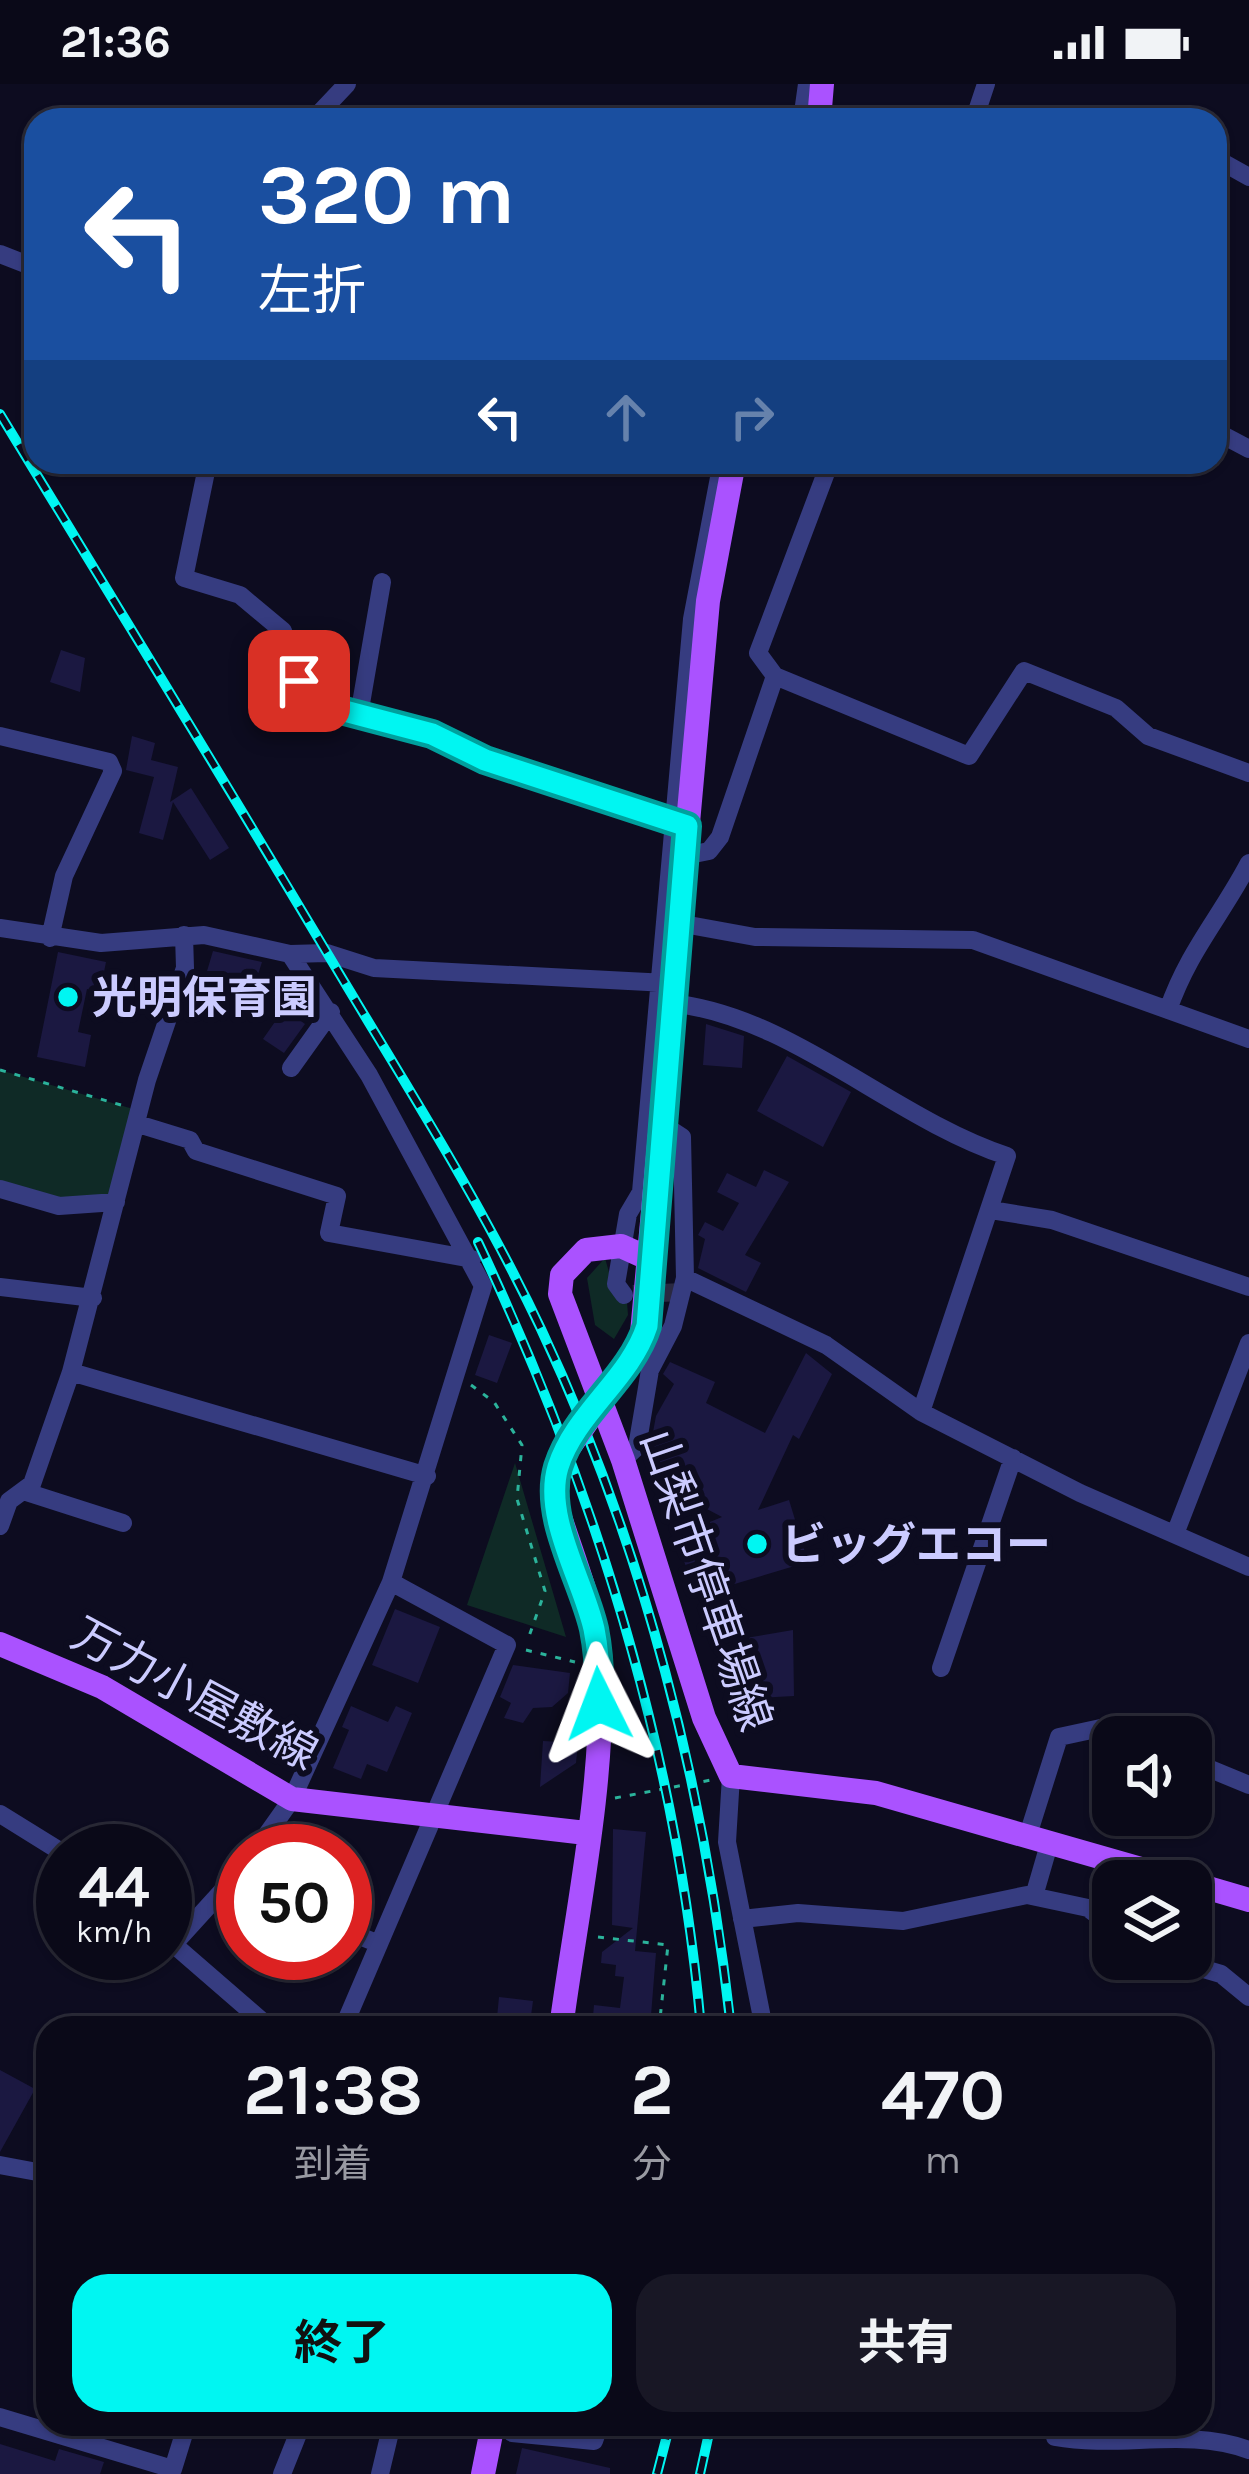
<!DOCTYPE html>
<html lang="ja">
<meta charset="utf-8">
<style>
body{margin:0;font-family:Karla,"Noto Sans JP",sans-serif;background:#181725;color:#f1f3f6;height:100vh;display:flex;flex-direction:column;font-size:45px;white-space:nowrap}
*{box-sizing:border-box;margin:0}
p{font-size:39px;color:#999aa2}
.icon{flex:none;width:66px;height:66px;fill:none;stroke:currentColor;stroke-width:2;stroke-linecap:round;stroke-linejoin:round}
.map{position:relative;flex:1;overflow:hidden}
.side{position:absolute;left:36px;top:1932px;width:1176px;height:420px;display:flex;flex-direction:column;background:#0a0918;border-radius:36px;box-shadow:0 3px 9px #0004,0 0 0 3px #2a2a37}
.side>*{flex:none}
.guide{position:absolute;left:24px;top:24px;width:1203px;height:366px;border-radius:36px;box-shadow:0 3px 9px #0004,0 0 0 3px #2a2a37;background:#1a4fa0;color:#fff;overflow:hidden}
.controls{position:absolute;left:1092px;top:1632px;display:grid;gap:24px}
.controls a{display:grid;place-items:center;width:120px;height:120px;border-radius:24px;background:#0a0918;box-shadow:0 3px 9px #0004,0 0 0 3px #2a2a37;font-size:60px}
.speed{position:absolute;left:36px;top:1740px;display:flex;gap:24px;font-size:60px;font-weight:700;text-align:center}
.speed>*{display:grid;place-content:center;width:156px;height:156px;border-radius:50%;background:#0a0918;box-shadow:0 3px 9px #0004,0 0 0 3px #2a2a37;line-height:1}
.speed small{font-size:30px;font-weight:400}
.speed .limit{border:18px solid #d22;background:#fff;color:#111}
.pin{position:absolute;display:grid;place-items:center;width:102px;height:102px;color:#fff;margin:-51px;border-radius:24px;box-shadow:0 6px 18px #0006}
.me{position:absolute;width:132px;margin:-66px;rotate:357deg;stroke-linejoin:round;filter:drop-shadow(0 0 9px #0008)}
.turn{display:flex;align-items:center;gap:42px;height:252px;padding:0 36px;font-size:54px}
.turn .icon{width:156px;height:156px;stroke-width:2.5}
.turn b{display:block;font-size:84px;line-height:102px}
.lanes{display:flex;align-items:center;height:114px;padding:0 36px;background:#0003;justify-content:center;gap:60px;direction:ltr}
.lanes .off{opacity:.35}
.eta{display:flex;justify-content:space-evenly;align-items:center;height:204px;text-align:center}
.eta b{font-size:72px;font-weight:700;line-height:84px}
.button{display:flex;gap:24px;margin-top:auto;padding:24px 36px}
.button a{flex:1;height:138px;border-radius:36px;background:#00f6f2;color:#111;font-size:48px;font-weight:700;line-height:138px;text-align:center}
.button a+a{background:#181725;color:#f1f3f6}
.status{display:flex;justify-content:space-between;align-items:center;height:84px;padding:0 60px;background:#0a0918;direction:ltr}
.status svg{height:33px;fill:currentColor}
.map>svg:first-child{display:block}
</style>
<div class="status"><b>21:36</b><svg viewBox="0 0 49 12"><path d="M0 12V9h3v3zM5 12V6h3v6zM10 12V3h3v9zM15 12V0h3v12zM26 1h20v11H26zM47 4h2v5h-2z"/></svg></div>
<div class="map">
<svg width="1249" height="2390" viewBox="0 0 1249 2390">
<rect width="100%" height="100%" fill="#0d0c20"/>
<path fill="#0f2a26" d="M0 986 140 1027 116 1118 59 1122 0 1105Z
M605 1174 616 1213 627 1218 628 1231 614 1255 595 1241 587 1194Z
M515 1379 566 1553 467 1521Z"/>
<path fill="#1b1841" d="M61 566 85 574 80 608 50 598Z
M132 652 155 659 151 676 178 683 170 718 191 704 229 764 210 776 173 718 163 756 139 749 154 693 126 686Z
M213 867 262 878 249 919 202 904Z
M58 868 106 878 100 908 87 905 78 948 91 951 85 983 37 973Z
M284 925 305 940 284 969 263 955Z
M706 940 744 952 742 984 703 981Z
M787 972 851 1008 823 1063 757 1027Z
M764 1086 789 1098 745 1171 761 1179 746 1208 698 1184 705 1155 698 1151 705 1138 723 1147 739 1119 717 1108 727 1089 756 1103Z
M489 1251 512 1259 497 1299 475 1291Z
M806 1269 832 1290 799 1355 793 1351 758 1426 789 1416 808 1478 701 1510 694 1483 687 1486 676 1452 722 1433 688 1415 693 1403 653 1383 658 1369 651 1359 656 1332 674 1300 663 1290 670 1278 715 1298 706 1319 765 1349Z
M395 1525 440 1543 418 1599 372 1581Z
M793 1546 794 1612 755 1614 753 1571 734 1573V1556Z
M513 1581 570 1589 568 1609 552 1623 533 1624 523 1639 504 1634 511 1619 500 1613Z
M351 1622 388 1638 396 1622 412 1629 387 1688 367 1680 361 1695 333 1684 349 1646 342 1643Z
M543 1657 578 1659 576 1679 540 1703Z
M613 1745 646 1748 635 1867 656 1869 650 1944H592L594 1921 620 1924 624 1893 615 1892 616 1881 601 1879 602 1868 633 1844 612 1841Z
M499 1913 533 1917 530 1939 496 1944Z
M0 1986 35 2005 0 2068Z
M0 2360 55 2377 59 2365 104 2378 100 2390H0Z
M522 2364 610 2384V2390H516Z"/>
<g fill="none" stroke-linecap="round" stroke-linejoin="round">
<path stroke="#2a2941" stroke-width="18" stroke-dasharray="18 9" stroke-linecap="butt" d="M633 1210 682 1208"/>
<path stroke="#2bb39b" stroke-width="3" stroke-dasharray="6 9" stroke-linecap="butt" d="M0 986 121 1021
M471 1301 494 1318 522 1361 517 1415 545 1507 527 1558
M526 1566 575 1578
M615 1714 711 1696
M598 1853 668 1861 659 1944"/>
<path stroke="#363c80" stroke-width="18" d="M821 29 890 36
M313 36 347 0
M802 36 807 0
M974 36 986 0
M1215 74 1249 93
M0 170 36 184
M1215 347 1249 365
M208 378 184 494 240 511 283 547 299 597 318 620 432 649 485 676 682 740
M830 378 758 569 775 592 969 672 1024 587 1116 624 1148 652 1249 689
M359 631 382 498
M0 652 109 678 113 687 64 792 50 854
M684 772 709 767 720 753 775 592
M678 839 755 853 973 856 1249 955
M0 844 101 859 204 851 290 870 327 869 374 884 667 899
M671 919C792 932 892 1034 1007 1072L921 1328
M1168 926C1189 866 1220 834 1249 779
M291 984 331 928
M138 1040 190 1056 196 1067 337 1112 329 1149 472 1175
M0 1105 59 1122 116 1118
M991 1126 1052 1136 1249 1203
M685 1194 826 1261 921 1328 1080 1409 1249 1483
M0 1203 93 1214
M624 1211 616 1200 628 1130 641 1108 692 535 722 378
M71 1288 427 1392
M623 1376 637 1363 650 1286 673 1242 685 1194 682 1053 662 1040
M23 1407 123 1439
M0 1442 9 1417 32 1400 71 1288 147 996 185 884 184 851
M1175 1450 1249 1259
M941 1584 1013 1374
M1191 1677 1249 1701
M731 1692 727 1758 764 1944
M0 1730 63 1769
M1028 1751 1059 1653 1110 1642 1134 1653
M255 1767 292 1715 391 1498 483 1202 369 991 290 870
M1034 1812 1050 1757
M742 1835 798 1829 903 1837 1027 1811 1088 1824 1113 1843
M345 1846 379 1860
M165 1853 270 1944
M173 1861 243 1784
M1170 1875 1221 1890 1249 1913
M343 1944 507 1561 391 1498
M0 2081 48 2090
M0 2333 173 2385 187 2340
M514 2340 512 2349 594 2357 600 2340
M1052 2340 1055 2353C1119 2365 1187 2343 1249 2366
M282 2390 302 2340
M380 2390 392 2340"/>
<path stroke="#aa52ff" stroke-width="24" d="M819 36 822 0
M652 1176 621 1162 586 1166 562 1191 560 1210 623 1376 704 1634 731 1692 876 1709 1183 1797
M641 1260 708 517 734 378
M556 1421C573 1474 598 1532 600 1589 604 1703 576 1831 561 1944
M0 1560 102 1603 292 1715 586 1749
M1191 1799 1249 1816
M483 2390 493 2340"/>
<g stroke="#00f6f2" stroke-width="10">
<path id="rail" d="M0 330C113 516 228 702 339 889 409 1006 483 1122 541 1245 644 1463 705 1705 731 1944
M478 1158C595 1405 677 1670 701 1944
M657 2390 670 2340
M700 2390 711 2340"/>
</g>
<use href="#rail" stroke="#0d0c20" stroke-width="6" stroke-dasharray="18" stroke-linecap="butt"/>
<path stroke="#aa52ff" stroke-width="24" d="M556 1421 559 1378 641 1260"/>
</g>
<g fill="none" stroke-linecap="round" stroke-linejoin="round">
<g stroke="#00a09d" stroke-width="30">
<path id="route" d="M299 597 318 620 432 650 485 676 687 742 647 1242C630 1295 575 1329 558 1383 543 1433 583 1496 594 1545 599 1570 600 1594 599 1620"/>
</g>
<use href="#route" stroke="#00f6f2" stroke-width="21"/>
</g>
<g fill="#00f6f2" stroke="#0d0c20" stroke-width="4.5">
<circle cx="68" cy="913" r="12"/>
<circle cx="757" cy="1460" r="12"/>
</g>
<g text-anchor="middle" stroke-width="12" stroke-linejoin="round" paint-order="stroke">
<g font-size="45" font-weight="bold" fill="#cbcbff" stroke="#0d0c20" text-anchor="start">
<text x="92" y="929">光明保育園</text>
<text x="781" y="1476">ビッグエコー</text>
</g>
<g font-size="45" fill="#cbcbff" stroke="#0d0c20">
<text transform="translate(707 1496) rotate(71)" y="16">山梨市停車場線</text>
<text transform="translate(195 1609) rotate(28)" y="16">万力小屋敷線</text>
</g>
</g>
</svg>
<div class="controls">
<a><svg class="icon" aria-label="sound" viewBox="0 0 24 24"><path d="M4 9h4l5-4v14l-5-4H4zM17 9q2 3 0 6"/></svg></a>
<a><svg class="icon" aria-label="layers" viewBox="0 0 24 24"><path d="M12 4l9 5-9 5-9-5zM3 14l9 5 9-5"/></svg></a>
</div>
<div class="speed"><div>44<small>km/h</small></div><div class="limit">50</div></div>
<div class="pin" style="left:299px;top:597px;background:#d93025"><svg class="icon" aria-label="arrive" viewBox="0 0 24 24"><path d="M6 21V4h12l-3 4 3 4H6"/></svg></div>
<svg class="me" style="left:599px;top:1620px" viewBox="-20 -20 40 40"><path d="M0-17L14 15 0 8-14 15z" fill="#00f6f2" stroke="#fff" stroke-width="4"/></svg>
<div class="guide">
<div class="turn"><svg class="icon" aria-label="left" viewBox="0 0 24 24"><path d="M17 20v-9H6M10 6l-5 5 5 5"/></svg><div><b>320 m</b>左折</div></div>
<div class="lanes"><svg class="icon" aria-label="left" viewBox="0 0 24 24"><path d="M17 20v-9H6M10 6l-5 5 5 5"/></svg><svg class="icon off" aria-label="ahead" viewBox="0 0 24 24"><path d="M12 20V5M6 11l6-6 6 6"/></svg><svg class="icon off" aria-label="right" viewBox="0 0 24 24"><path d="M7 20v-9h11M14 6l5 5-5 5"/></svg></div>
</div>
<section class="side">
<div class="eta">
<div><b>21:38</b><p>到着</p></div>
<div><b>2</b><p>分</p></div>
<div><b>470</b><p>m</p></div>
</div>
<div class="button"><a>終了</a><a>共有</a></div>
</section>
</div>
